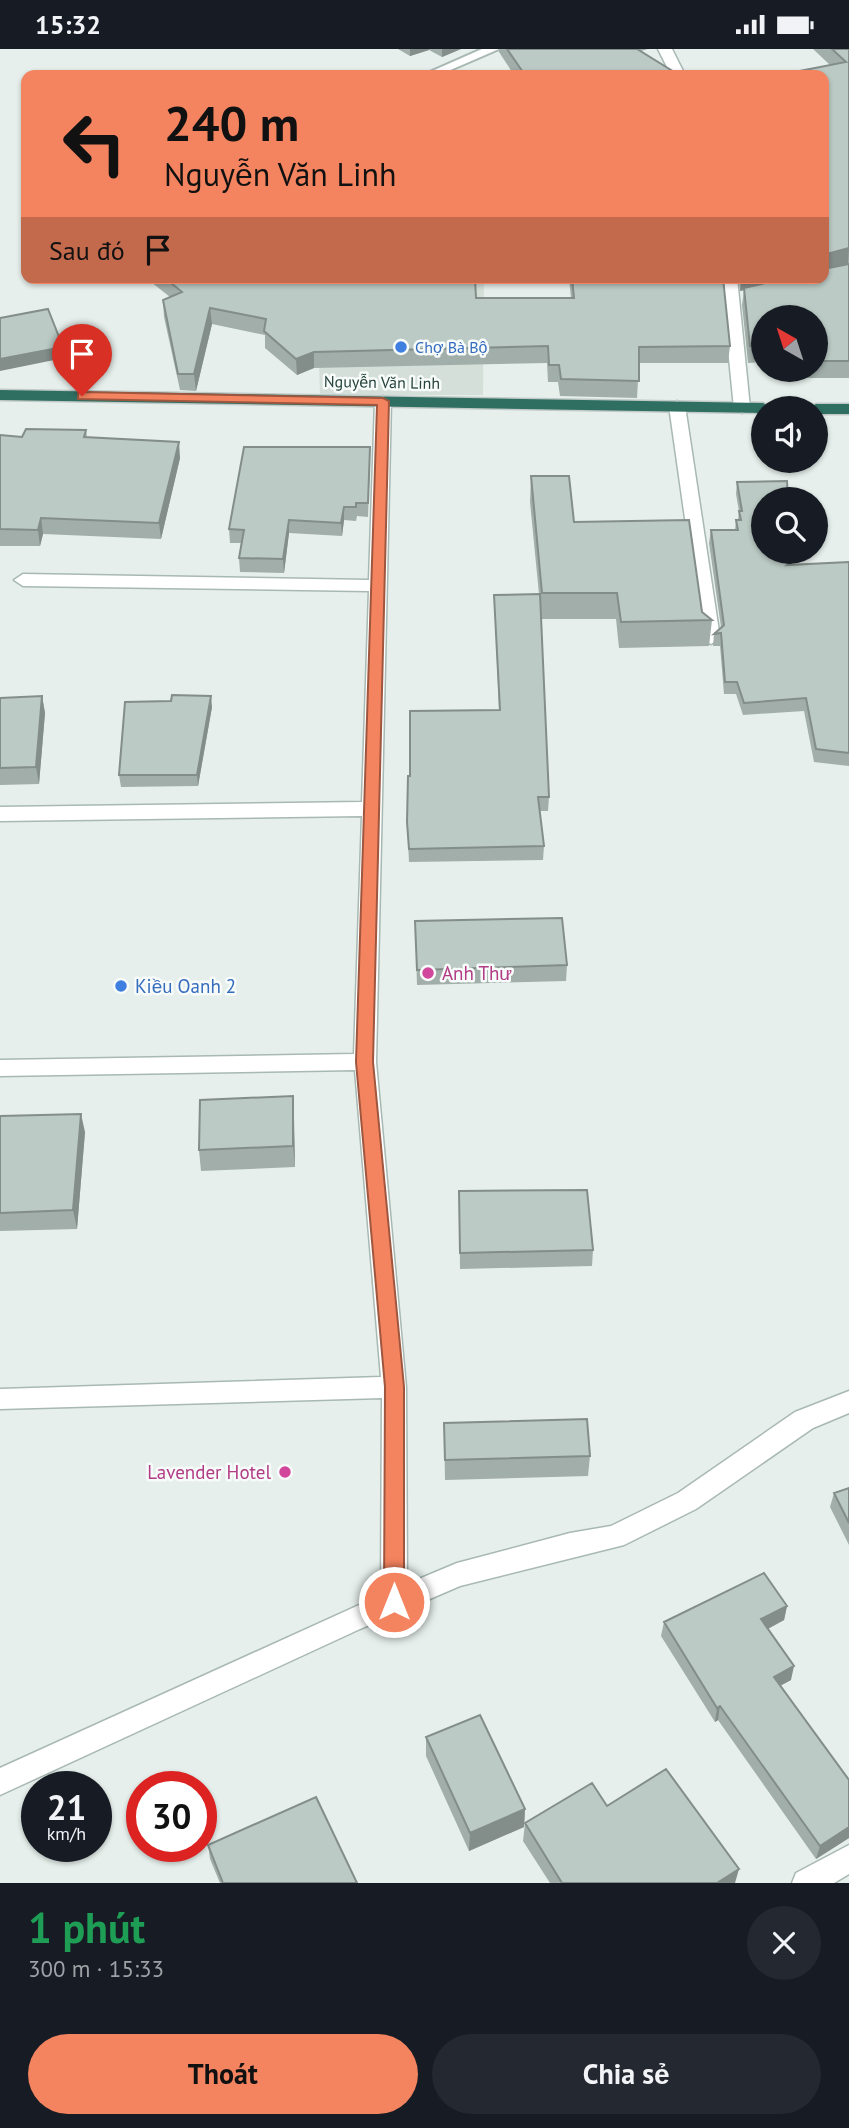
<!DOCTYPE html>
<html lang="vi">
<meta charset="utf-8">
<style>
body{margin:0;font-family:"PT Sans",sans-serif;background:#242831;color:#f1f3f6;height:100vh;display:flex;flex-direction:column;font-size:26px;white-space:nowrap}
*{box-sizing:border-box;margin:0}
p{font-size:23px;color:#9ea1a6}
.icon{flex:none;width:38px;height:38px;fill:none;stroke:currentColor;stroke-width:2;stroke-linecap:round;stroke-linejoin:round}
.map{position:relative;height:1834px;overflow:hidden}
.sheet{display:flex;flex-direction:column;background:#171b24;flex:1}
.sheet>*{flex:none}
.hud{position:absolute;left:21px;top:21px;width:808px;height:214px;border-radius:14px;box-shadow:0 2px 5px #0004;background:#f4845f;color:#111;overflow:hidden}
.needle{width:46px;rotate:321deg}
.tools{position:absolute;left:751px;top:256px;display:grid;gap:14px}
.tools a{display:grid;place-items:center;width:77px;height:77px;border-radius:50%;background:#171b24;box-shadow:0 2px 5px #0004;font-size:35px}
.speed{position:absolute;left:21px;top:1722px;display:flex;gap:14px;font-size:35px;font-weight:700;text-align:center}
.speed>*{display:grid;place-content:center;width:91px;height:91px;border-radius:50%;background:#171b24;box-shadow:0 2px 5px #0004;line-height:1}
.speed small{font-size:18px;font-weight:400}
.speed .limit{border:10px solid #d22;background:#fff;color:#111}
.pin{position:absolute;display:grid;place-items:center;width:60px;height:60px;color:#fff;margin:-72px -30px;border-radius:50% 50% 50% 0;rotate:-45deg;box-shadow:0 0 7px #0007}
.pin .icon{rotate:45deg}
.me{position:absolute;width:77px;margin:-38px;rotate:0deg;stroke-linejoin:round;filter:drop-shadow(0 0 5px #0008)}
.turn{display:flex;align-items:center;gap:24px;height:147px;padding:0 28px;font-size:32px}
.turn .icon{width:91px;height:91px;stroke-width:2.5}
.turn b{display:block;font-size:49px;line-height:60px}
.then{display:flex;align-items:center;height:66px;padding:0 28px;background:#0003;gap:14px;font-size:26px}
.round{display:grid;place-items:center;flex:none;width:74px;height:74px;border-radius:37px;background:#242831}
.summary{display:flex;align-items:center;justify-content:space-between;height:119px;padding:0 28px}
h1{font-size:42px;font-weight:600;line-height:52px;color:#1e9e55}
.button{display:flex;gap:14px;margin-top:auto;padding:14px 28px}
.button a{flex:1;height:80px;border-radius:42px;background:#f4845f;color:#111;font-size:28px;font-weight:600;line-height:80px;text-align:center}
.button a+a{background:#242831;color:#f1f3f6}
.status{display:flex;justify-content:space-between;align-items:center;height:49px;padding:0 35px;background:#171b24;direction:ltr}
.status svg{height:19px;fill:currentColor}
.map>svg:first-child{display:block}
</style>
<div class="status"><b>15:32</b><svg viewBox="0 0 49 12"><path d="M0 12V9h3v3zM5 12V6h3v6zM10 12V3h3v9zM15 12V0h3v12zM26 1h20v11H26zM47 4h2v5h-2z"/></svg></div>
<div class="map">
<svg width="849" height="1834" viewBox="0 0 849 1834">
<rect width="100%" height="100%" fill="#e6efeb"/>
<path fill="#d4dfda" d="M278 229H484L483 346H320L317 251Z"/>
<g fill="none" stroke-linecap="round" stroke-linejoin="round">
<g stroke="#a8b8b2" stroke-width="4">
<path id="lane" d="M482 0H499L439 26H423Z"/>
</g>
<g stroke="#a8b8b2" stroke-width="3">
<path id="street" d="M658 0H672L685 26H671Z
M721 229H737L750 359 742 364 734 359Z
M383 347 391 352 376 1013 406 1338 407 1535 457 1514 570 1484 611 1477 678 1444 795 1363 849 1342V1364L813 1379 696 1460 624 1496 460 1537 360 1580 0 1746V1719L381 1546 382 1349 0 1360V1340L381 1328 355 1021 0 1027V1011L354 1005 362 767 0 772V758L362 753 369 542 23 537 14 531 23 525 369 531 375 352Z
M677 352 685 357 720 589 711 595 702 589 669 357Z
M849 1796V1825L834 1834H792L796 1824Z"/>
</g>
<g stroke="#c2cac8" stroke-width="3">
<path id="highway" d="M0 341 763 354 771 359H763V364L0 351Z
M816 355H849V365H816V359H809Z"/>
</g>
<use href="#lane" fill="#fff" fill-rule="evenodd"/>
<use href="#street" fill="#fff" fill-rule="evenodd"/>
<use href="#highway" fill="#2f6f62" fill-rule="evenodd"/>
</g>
<path fill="#a1aea9" d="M398 0H461L442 8 429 1 410 7Z
M499 0H648L641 2 679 26H514L499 3Z
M813 0H849V329H777L776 320H816V268H763V313L748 314 742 256 744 241 740 242 739 229H824L830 16Z
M146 229H475L476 249H571L569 229H723L730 297 728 314H639L637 349 560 347 558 333H548L547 314 314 319 297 326 265 299V286L212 275 196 342 180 341 164 268 163 251 170 248Z
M86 381 87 388 180 409 161 490 43 485 40 497H0V386L22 388Z
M370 412 368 468 357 467 356 472 344 471 342 487 289 484 284 524 240 523 239 509 241 494H230L229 480Z
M531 427 574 473 712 571 709 597 619 599 616 570H541L549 748 548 762H539L544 797 543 811 409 813 407 773 410 727 499 661 494 546 539 545 530 453Z
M737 433 792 512V516L849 513V717L814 713 804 662 743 666 736 645H724L720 597H713L714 585 721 578 709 494 711 481H735L736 471H738L739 462 736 445Z
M42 647 45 664 39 735 0 736V649Z
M212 658 198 737 121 738 119 726Z
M415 872 567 916 566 932 417 936Z
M293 1047 295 1118 201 1122 199 1101Z
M0 1067 85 1083 77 1180 0 1182Z
M459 1142 593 1201 592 1217 460 1220Z
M444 1374 590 1407 588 1427 445 1431Z
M849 1439V1496L830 1458 834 1444Z
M787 1557 784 1571 768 1580 791 1631 780 1637 849 1731V1789L816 1810 718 1671 715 1673 661 1587 664 1573Z
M426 1688 525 1760 524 1778 469 1802 426 1707Z
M525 1774 735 1834H550L523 1792Z
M208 1796 357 1834H220L210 1810Z"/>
<path fill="#838d89" d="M410 0H429V1L410 7Z
M442 0H461L442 8Z
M849 199 848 215 824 221V208L826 205Z
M742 229H792L740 242Z
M210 259 212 275 196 342 194 325Z
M63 298 64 309 0 322V310Z
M314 303V319L297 326 296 310Z
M179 393 180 409 161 490 159 474Z
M344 458V471L342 487 341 474Z
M41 469 43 485 40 497 38 481Z
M289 471V484L284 524 283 510Z
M42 647 45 664 39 735 36 718Z
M211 647 212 658 198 737 197 726Z
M293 1047 294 1068 295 1118 293 1097Z
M81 1065 85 1083 77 1180 73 1161Z
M787 1557 784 1571 758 1585 761 1570Z
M794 1617 791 1631 770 1642 774 1628Z
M720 1657 718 1671 715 1673 717 1659Z
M525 1760 524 1778 469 1802 470 1784Z
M849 1778V1789L816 1810 820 1797Z
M739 1820 735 1834H717Z"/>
<path fill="#bbcac4" stroke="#838d89" stroke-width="2" d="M507 0H637L679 26H525Z
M832 0H849V199L826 205 824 208V26H779L846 13Z
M849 215V312H816V268H763V297H750L744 239 787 229H824V220Z
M165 229H475L476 249H574L572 229H723L730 297 639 298V332L561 330 559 316H549L548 297 314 303 296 310 264 282 266 270 210 259 194 325H178L163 251 182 243Z
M48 260 63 298 0 310V269Z
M26 380 86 381 84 388 179 393 159 474 41 469 38 481 0 480V386L22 388Z
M244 398H370L368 454H356V458H344L341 474 289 471 283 510 239 509 244 481 229 480Z
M531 427H569L574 473 689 471 702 563 712 571 621 573 617 544H542Z
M787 432 788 450H763V502H792V512L787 516 849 513V704L816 700 806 649 744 654 737 633H725L721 584 714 585 724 576 711 481H738L736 471H741L739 462H742L737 433Z
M540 545 549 748H538L544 797 409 800 407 773 408 727H410V662L500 661 494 546Z
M172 646 211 647 197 726H119L125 653 171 652Z
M42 647 36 718 0 719V649Z
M562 869 567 916 417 921 415 872Z
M293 1047V1097L199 1101 200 1051Z
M81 1065 73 1161 0 1164V1067Z
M587 1141 593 1201 460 1204 459 1142Z
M587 1370 590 1407 445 1411 444 1374Z
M849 1439V1474L834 1444Z
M764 1524 787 1557 761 1570 794 1617 774 1628 849 1731V1778L820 1797 720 1657 717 1659 664 1573Z
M480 1666 525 1760 470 1784 426 1688Z
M666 1720 739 1820 717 1834H562L525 1774 592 1734 607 1757Z
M316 1748 357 1834H223L208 1796Z"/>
<path fill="#f4845f" stroke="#9f563e" stroke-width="2" d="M82 343 383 349 389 352 373 1013 404 1338V1553L401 1560 394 1562 387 1560 384 1553 385 1338 356 1013 377 356 78 350V344Z"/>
<g fill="#3f7fe0" stroke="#f7fbf9" stroke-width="2.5">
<circle cx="401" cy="298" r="7"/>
<circle cx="121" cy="937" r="7"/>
</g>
<g fill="#d1479c" stroke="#f7fbf9" stroke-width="2.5">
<circle cx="428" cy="924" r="7"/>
<circle cx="285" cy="1423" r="7"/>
</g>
<g text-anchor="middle" stroke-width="5" stroke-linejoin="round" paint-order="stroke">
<g font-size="16" fill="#366cbe" stroke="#f7fbf9" text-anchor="start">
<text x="415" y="304">Chợ Bà Bộ</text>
</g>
<g font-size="16" fill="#24423a" stroke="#f7fbf9">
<text transform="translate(382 333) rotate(1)" y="6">Nguyễn Văn Linh</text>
</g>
<g font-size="19" fill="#b23c85" stroke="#f7fbf9" text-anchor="start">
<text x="442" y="931">Anh Thư</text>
<text x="271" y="1430" text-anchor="end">Lavender Hotel</text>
</g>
<g font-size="19" fill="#366cbe" stroke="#f7fbf9" text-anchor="start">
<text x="135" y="944">Kiều Oanh 2</text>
</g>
</g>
</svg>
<div class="tools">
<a><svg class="needle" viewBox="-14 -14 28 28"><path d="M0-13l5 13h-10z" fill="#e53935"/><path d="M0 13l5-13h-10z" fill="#9ea1a6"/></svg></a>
<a><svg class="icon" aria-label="sound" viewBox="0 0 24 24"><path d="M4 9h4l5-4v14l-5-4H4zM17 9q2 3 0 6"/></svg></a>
<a><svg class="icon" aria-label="search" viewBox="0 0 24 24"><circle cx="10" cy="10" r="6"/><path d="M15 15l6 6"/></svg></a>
</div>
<div class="speed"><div>21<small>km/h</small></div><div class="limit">30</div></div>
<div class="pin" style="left:82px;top:347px;background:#d93025"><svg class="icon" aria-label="arrive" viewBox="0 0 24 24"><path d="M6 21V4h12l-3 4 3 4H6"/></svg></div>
<svg class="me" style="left:394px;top:1553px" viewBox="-20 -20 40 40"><circle r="17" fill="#f4845f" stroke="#fff" stroke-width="3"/><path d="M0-11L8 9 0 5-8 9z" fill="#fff"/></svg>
<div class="hud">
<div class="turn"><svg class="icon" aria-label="left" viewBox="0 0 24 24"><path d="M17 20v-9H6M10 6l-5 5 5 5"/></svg><div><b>240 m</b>Nguyễn Văn Linh</div></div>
<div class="then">Sau đó<svg class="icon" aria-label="arrive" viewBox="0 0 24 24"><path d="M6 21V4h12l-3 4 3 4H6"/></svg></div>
</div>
</div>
<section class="sheet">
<div class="summary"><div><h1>1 phút</h1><p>300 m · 15:33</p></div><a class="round"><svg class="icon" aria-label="close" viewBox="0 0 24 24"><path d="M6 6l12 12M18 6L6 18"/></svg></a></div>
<div class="button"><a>Thoát</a><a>Chia sẻ</a></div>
</section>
